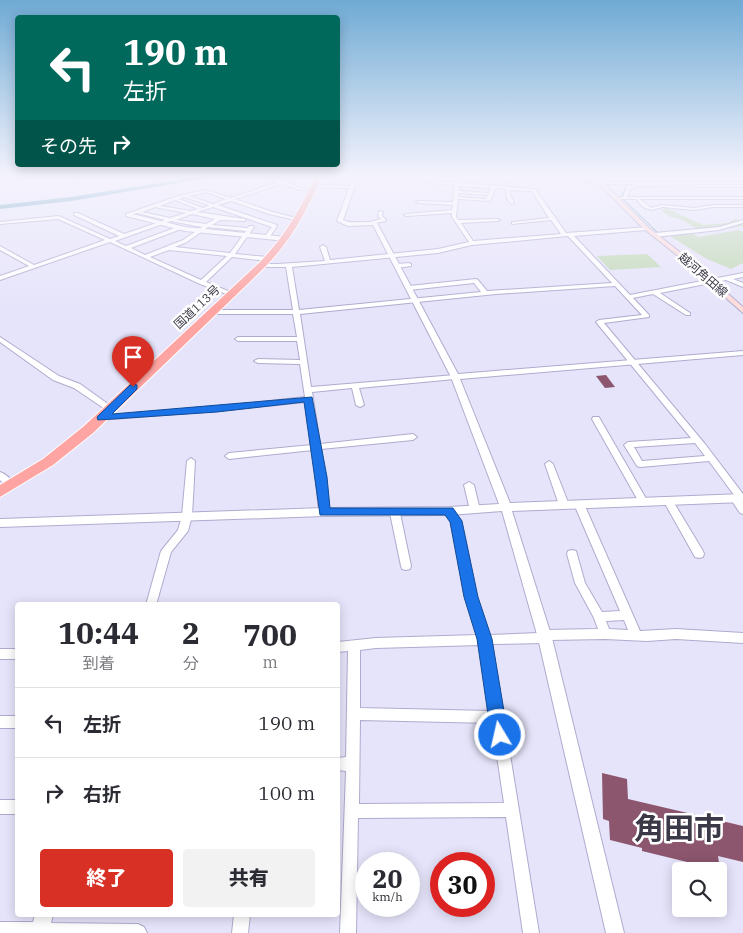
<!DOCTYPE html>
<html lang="ja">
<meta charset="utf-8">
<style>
body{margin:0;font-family:"IBM Plex Serif","Noto Sans JP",serif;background:#f2f2f3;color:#2b2b33;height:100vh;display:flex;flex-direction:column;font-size:19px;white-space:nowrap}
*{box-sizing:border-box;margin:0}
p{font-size:16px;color:#7c7c81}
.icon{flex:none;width:28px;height:28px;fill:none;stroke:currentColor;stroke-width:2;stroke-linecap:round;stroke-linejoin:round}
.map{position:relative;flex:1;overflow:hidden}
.sheet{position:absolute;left:15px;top:602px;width:325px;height:315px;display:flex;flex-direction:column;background:#fff;border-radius:5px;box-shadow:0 2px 12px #0003}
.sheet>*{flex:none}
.banner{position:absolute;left:15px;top:15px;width:325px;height:152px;border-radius:5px;box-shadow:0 2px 12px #0003;background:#00695c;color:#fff;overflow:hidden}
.controls{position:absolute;left:672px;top:862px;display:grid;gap:10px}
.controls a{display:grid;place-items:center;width:55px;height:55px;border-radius:5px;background:#fff;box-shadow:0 2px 12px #0003;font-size:25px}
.speed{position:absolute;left:355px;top:852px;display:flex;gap:10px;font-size:25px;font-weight:700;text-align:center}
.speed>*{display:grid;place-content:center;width:65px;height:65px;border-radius:50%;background:#fff;box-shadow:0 2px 12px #0003;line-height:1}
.speed small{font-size:12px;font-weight:400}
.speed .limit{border:8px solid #d22;background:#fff;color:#111}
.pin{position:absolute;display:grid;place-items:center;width:42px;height:42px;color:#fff;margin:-51px -21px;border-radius:50% 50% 50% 0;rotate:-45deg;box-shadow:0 0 5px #0007}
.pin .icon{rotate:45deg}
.me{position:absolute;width:55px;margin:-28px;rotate:351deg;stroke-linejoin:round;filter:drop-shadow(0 0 4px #0008)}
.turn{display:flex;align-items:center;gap:18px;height:105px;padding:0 25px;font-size:22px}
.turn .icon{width:65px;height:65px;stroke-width:2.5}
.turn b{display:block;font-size:35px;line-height:42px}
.then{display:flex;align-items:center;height:48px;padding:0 25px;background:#0003;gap:10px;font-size:19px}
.eta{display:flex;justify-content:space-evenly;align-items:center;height:85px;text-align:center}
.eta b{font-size:30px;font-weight:800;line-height:35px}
.button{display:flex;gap:10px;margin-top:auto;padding:10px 25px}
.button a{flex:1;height:58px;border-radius:5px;background:#d93025;color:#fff;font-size:20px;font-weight:800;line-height:58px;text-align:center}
.button a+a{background:#f2f2f3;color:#2b2b33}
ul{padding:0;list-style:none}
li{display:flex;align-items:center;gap:15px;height:70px;padding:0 25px;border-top:1px solid #e1e1e2}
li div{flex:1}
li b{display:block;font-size:19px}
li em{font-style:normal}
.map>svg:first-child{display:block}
</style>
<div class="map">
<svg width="743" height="933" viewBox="0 0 743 933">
<rect width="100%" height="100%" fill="#e6e4fa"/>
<path fill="#c3d9b8" d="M666 208 703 225 727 223 735 219 743 221V226L707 232 699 230 680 219 670 217 661 210Z
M739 230 743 232V263L731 269 707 259 670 236 693 234 699 237Z
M647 254 661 267 610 270 597 256Z"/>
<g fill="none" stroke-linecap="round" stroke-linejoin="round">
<path stroke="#5b9ab7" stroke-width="1" d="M637 184 626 187 621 197 658 233
M662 184H743"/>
<path fill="#5b9ab7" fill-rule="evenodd" d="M197 177H214L71 201 0 209V205L71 197Z"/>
</g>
<path fill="#8c566e" d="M606 375 615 387 605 388 596 376Z
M602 773 627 779 628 799 743 826V862L718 856 720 870 642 851V848L610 840 609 821 603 819Z"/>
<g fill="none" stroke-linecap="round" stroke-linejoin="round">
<g stroke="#afabce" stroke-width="2">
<path id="minor" d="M77 177H83L75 182H71V180Z
M267 177C272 177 276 179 281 180 286 181 293 177 299 177L286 182 301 188 315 190 313 191 300 190 282 184 235 199 273 212 300 219V221L269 214 231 201 218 205 277 225V226L269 238 264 237 272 227 213 207 197 212 245 219V221H243L220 220 212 225 248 228 249 226H253L254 227 235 254 268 257 271 259 268 261 232 257 206 282 233 293V295H229L200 284 110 242 0 280V276L29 266 0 250V246L34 265 105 240 58 219 0 224V222L59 216 110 239 119 236 74 215V213H78L124 234 165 220 137 213 128 216 126 215V214L181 195 206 190 231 198 278 182ZM206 192 226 199 213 204 189 196ZM184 197 209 205 203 208 179 199ZM175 200 198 209 191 211 160 206ZM155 207 186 213 170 218 142 212ZM192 214 215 219 206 224 176 220ZM171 221 202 227 183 240 145 255 131 248 181 229V227H177L126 246 115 241ZM208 227 246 231 230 253 175 247 187 242ZM169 250 227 256 201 280 150 257Z
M360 177H382L535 189 566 233 648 227V229L646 230 574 236 630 295 743 273V277L733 279 743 283V287L726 280 660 293 690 313V315H686L653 294 633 298 649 315V317L604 323 705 444 743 494V501H742L743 503V514L740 513 730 498 734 495 709 461 640 467 637 466 624 445 628 442 691 438 596 322 599 320 642 315 615 286 496 294 300 314 311 387 455 375 459 377 455 379 359 388 364 405 360 407 356 405 352 388 312 392 320 444 413 434 417 437 413 440 321 449 329 512 327 514H321L319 512 313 450 229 459 225 456 229 453 312 445 306 402 217 411 99 420 98 418 102 416 217 407 305 397 300 364 258 363 254 361 258 359 300 360 297 341H238L235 339 238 337H297L293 314H211L208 312 211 310H293L286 267H262L259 265 260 264H277L325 261 320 247 323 245 326 247 330 260 438 249 469 242 452 217V213L406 216 404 215 406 214 452 210 453 205 418 203 416 202 418 201 453 202 455 185ZM459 186 491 188 489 193 459 191ZM496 188 506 189C506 194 507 202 512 204L514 203 510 194V190L532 191 549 218 514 222H512V224L551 220 561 234 473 241 461 223 498 221 500 220 498 219 459 220 456 217 458 199 490 201ZM459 193 488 195 486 199 458 197ZM568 236 612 283 487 291 478 280 476 279 409 286 406 288 409 290 474 283 481 292 299 310 292 267 438 253 472 245ZM695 443 705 456 642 461 634 447Z
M516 177H520L515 186 503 184 505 183 512 184Z
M526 177H547L603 183 601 184Z
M638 184 743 185V187L638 186 631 188 627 197H743V199H640L651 208 662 205 694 208 713 205H743V207H713L694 210 663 207 651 210 643 207 636 199H616L614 198 623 197 627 186Z
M315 185 353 186 355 187 353 188 313 187Z
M379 211 383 212 382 216 386 220V221L370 224V222L381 219 378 216Z
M743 220V223L719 230 655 237 652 235 655 233 719 227Z
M409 263 411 264V266L397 268 394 266 397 264Z
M0 337 59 376 80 384 115 409 111 411H108L74 388 53 380 0 342Z
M593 417H599L600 419 648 502 646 504H640L592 419Z
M191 458 195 461 192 516 188 531 171 552 156 605H146L161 551 178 530 182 516 187 461Z
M549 461 553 464 569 505 567 507H561L559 505 545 464Z
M0 472C6 474 12 480 16 485L14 487H8L0 480Z
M469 482 474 485 480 510 478 512H472L470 510 464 485Z
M668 497 671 498 703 551 704 554 703 557 699 558 695 557 663 500 665 498Z
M579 501 582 502 584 504 640 631 676 629 743 633V643L676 639 647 641 605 639 550 640 545 643 492 644 539 933H523L506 817 358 818 356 933H340L346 771 338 770V758L346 757 348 651 338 652V642L376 638 478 635 466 597 451 522 444 511 446 509H452L461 521 476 597 489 635 539 633 544 630 598 629 594 618 575 583 567 554 568 551 572 550 576 551 585 583 602 612 620 611 574 504 576 502ZM624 620 628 630 609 629 606 621ZM480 645 490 711 360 708V650L376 648ZM360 720 492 723 504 803 359 804Z
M395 510 398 511 400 513 411 566 410 569 406 570 402 569 401 566 390 513 392 511Z
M0 649H18V659H0Z
M0 716H18V728H0Z
M0 800H18V814H0Z
M234 915H250L248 933H232Z"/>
</g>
<g stroke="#afabce" stroke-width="2">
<path id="tertiary" d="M353 177H358L343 220C354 225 366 220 377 223L458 374 743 351V355L460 379 510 503 743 494V502L512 511 552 638 624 933H606L538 638 502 511 449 515 324 516 0 527V519L324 508 449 507 499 504 451 377 373 225 348 226 337 221Z
M601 182H743V184H599Z
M128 213 185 227 286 237 289 239 286 241 185 231 126 216V214Z
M35 915H53L51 923 138 924 144 927 147 933H0V922H33Z"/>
</g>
<g stroke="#afabce" stroke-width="2">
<path id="secondary" d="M595 177H601L603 182 648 227 686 257 743 307V313L682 259 644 229 599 184Z"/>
</g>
<g stroke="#fff" stroke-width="2">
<path id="trunk" d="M316 177H322C305 213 293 238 265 267L93 433 53 465 0 497V485L43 459 83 427 259 263C286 235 298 212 316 177Z"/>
</g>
<use href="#minor" fill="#fff" fill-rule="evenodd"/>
<use href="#tertiary" fill="#fff" fill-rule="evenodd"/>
<use href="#secondary" fill="#ffdddc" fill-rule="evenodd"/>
<use href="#trunk" fill="#fea4a2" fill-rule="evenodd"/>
</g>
<linearGradient id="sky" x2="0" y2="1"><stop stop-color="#6faad4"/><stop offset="0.57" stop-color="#f4f3fd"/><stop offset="1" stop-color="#f4f3fd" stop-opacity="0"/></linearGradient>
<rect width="743" height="308" fill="url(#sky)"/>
<path fill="#1a73e8" stroke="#114b97" d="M133 384 137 385V389L112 414 312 397 327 477 330 508H453L462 521 478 597 492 639 508 735 506 741 500 743 494 741 491 735 477 639 464 597 450 522 445 515H320L304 402 217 412 98 420 97 418 98 416 130 385Z"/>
<g text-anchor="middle" stroke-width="5" stroke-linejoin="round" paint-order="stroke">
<g font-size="12" fill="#3b3947" stroke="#fff">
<text transform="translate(703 275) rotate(41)" y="4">越河角田線</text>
<text transform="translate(197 307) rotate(-43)" y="4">国道113号</text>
</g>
<g font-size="30" font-weight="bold" fill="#3b3947" stroke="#fff">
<text x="679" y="839">角田市</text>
</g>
</g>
</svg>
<div class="controls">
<a><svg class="icon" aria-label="search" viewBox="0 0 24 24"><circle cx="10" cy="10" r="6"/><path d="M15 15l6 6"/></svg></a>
</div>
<div class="speed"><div>20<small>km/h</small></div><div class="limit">30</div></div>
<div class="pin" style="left:133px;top:387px;background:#d93025"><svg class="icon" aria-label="arrive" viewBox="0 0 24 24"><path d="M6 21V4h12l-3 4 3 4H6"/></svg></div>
<svg class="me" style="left:500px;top:735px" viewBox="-20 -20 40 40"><circle r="17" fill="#1a73e8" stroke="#fff" stroke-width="3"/><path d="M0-11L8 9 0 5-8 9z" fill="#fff"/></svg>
<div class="banner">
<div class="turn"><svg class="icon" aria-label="left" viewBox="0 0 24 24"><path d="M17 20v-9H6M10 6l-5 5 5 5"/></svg><div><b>190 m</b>左折</div></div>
<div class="then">その先<svg class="icon" aria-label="right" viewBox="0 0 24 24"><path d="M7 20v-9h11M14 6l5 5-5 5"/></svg></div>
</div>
<section class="sheet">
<div class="eta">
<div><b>10:44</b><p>到着</p></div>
<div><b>2</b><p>分</p></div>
<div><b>700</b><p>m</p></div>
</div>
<ul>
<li><svg class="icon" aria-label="left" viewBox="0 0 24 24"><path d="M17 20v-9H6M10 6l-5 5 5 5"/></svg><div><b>左折</b></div><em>190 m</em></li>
<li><svg class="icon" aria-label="right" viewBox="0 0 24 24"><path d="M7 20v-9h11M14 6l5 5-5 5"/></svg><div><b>右折</b></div><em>100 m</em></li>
</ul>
<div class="button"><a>終了</a><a>共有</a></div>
</section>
</div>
